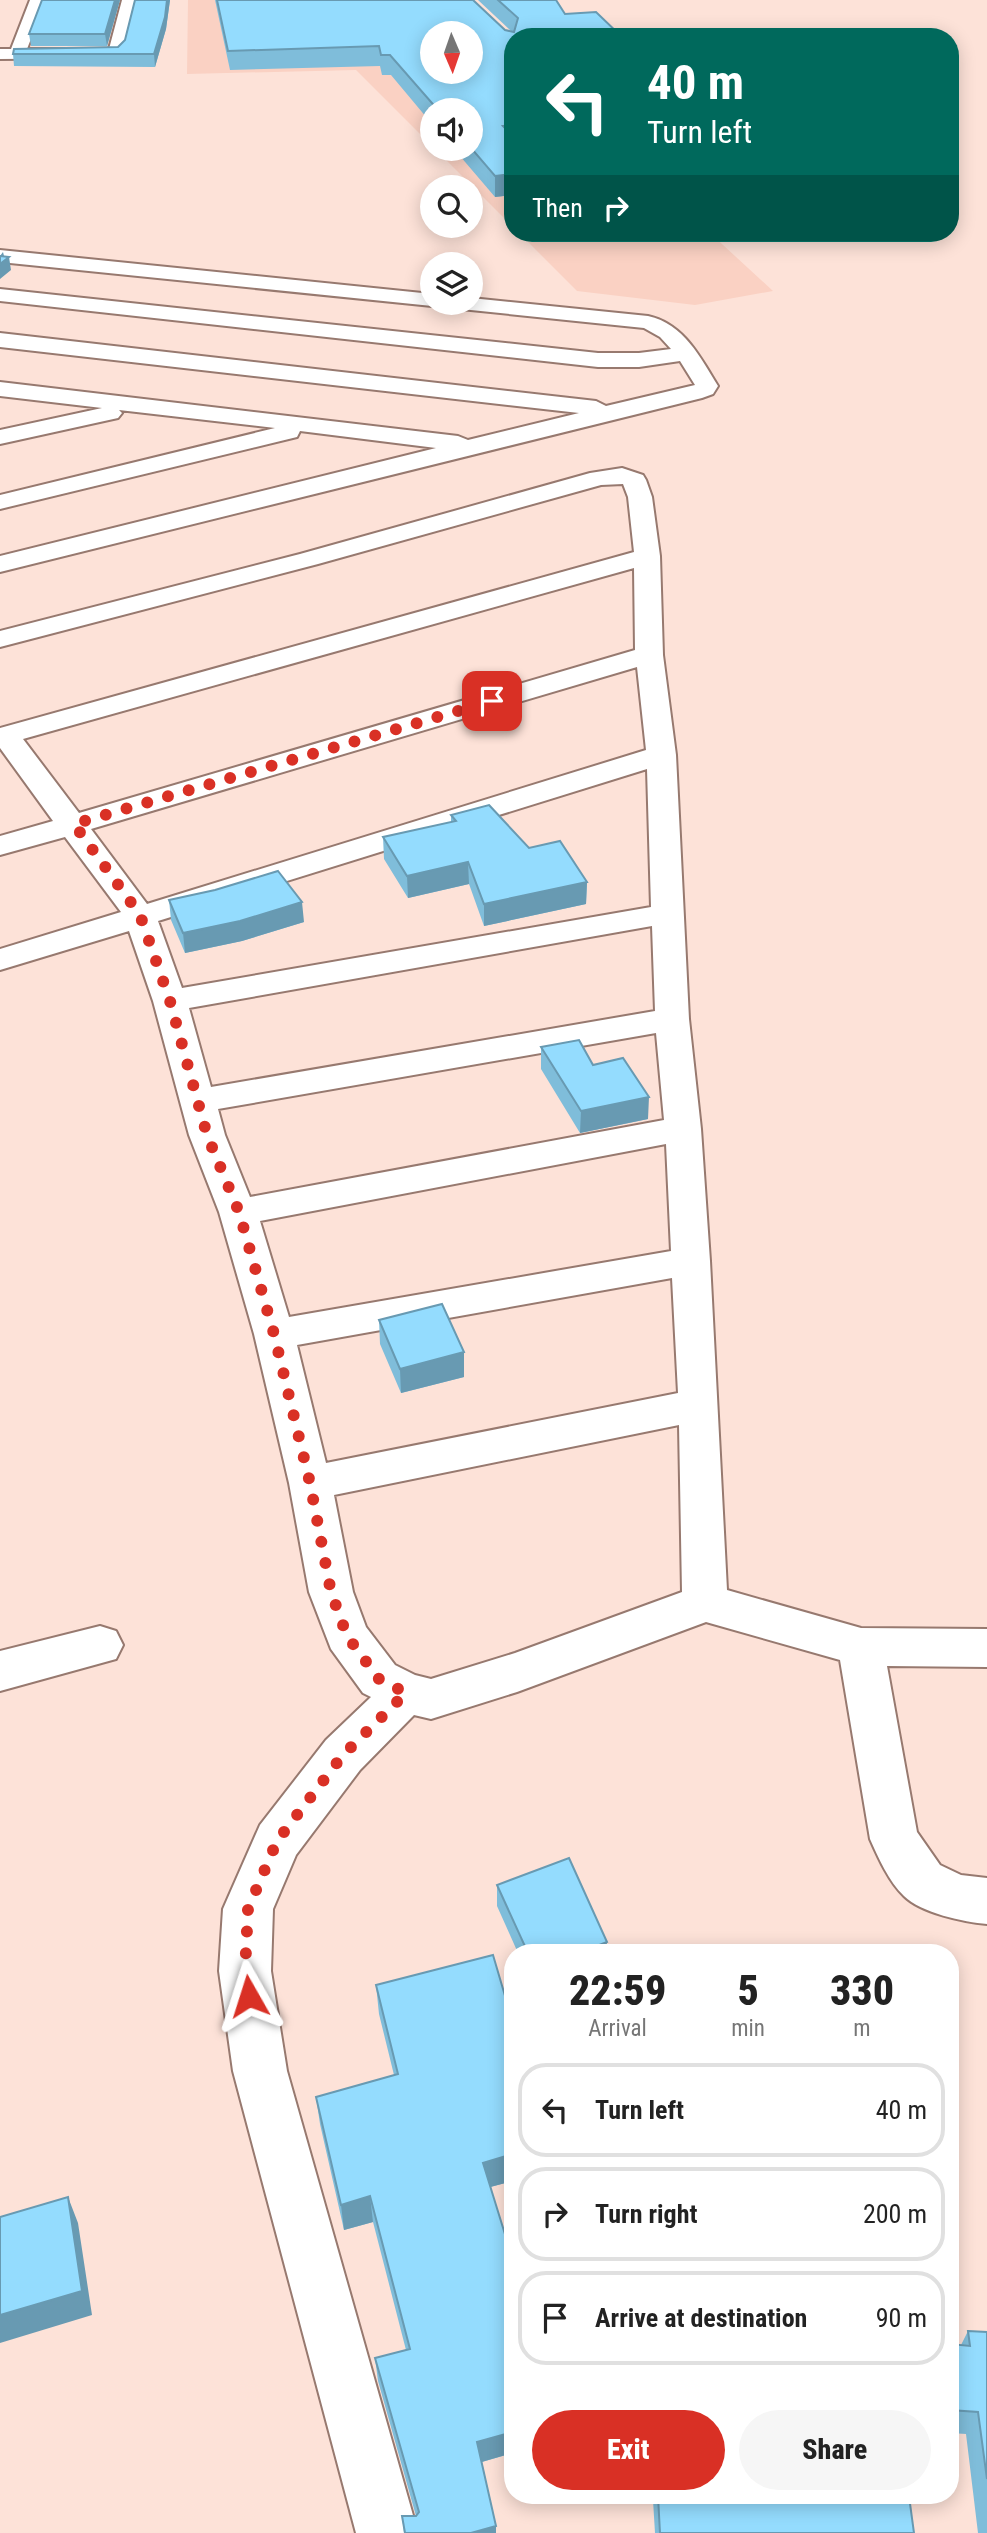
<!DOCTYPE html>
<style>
body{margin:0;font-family:"Roboto Condensed",sans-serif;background:#f6f6f6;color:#222;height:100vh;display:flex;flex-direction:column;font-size:26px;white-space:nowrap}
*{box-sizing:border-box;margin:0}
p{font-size:23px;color:#767676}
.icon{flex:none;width:38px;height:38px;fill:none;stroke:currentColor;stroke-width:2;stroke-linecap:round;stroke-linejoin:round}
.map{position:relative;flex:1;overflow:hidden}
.sheet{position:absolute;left:504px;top:1944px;width:455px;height:560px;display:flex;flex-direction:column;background:#fff;border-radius:28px;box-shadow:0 4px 18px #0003}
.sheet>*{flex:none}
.guide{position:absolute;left:504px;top:28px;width:455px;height:214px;border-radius:28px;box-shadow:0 4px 18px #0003;background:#00695c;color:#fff;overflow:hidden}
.needle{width:46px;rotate:178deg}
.buttons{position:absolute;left:420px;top:21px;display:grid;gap:14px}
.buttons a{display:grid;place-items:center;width:63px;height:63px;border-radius:50%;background:#fff;box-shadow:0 4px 18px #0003;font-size:35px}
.pin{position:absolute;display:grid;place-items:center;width:60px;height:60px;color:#fff;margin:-30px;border-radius:14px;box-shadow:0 4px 10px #0006}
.me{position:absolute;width:77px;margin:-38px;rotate:354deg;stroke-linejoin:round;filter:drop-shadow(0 0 5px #0008)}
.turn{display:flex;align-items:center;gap:24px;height:147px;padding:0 28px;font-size:32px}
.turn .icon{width:91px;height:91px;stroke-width:2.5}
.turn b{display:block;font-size:49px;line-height:60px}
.then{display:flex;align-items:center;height:66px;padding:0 28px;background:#0003;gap:14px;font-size:26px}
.eta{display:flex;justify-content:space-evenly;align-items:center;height:119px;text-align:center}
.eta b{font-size:42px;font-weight:800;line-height:49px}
.primary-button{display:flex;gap:14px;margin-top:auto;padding:14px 28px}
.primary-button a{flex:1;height:80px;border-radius:42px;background:#d93025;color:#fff;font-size:28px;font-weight:800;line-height:80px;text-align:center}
.primary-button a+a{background:#f6f6f6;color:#222}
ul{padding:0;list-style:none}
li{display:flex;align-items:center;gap:21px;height:94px;margin:0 14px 10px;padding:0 14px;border:4px solid #e0e0e0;border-radius:28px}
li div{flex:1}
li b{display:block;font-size:26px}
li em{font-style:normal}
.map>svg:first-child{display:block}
</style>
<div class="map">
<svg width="987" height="2533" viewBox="0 0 987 2533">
<rect width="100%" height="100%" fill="#fde2d8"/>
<path fill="#fad1c3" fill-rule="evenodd" d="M188 0H456L513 52V227L435 149H471V110H432V146L356 70 187 74ZM432 33H471V72H432Z
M519 233H710L773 291 695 305 577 291Z"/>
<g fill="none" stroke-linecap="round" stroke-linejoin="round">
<g stroke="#97796f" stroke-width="4">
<path id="street" d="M30 0H46L27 49H109L122 0H138L124 52 118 58 0 59V49H11Z
M0 250 432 294V303H441L432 306 0 262Z
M0 289 598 353H639L671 349 660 337 644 328 461 309 454 307 450 303H471V298L648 316C684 324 700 357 718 386L713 394 702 398 0 572V556L436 448 300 431 297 437 0 509V495L275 428 119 410 122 413 118 418 0 444V430L102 408 0 396V382L458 436 468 440 579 413 0 347V333L596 401 606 406 695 385 680 361 639 367H598L0 301Z
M622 468 643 475 646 480 652 497 660 556 663 655 676 755 689 1019 701 1129 710 1261 727 1590 861 1628 987 1629V1667L887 1666 917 1832 940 1865 961 1875 987 1878V1924C964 1922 921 1913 904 1896 889 1882 878 1857 870 1839L840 1660 706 1622 517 1692 431 1719 414 1715 360 1770 296 1855 273 1909 271 1971 287 2071 418 2533H356L233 2071 219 1971 223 1909 260 1825 326 1740 371 1697 363 1693 331 1649 309 1592 289 1483 254 1334 219 1212 189 1135 153 1001 129 931 0 970V949L121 912 65 837 0 855V836L53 821 0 748V728L634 552 628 497 623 484 601 485 318 564 0 647V631L300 554 590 473ZM634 568 635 650 79 813 23 739ZM637 667 646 750 147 904 91 829ZM647 769 651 907 182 988 158 921ZM652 926 655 1011 211 1087 189 1008ZM656 1033 664 1120 250 1197 225 1135 218 1109ZM666 1144 671 1251 289 1317 260 1221ZM672 1278 678 1393 326 1463 297 1345ZM679 1425 682 1592 515 1653 431 1679 415 1675 395 1665 366 1627 353 1592 334 1495Z
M100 1626 116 1631 123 1645 116 1659 0 1691V1651Z"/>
</g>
<use href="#street" fill="#fff" fill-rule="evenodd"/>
</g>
<path fill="#7fbdda" d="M120 0 107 46H31L29 34Z
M135 0H170L166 29 155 67 14 66 13 54 118 47 125 40Z
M215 0H473L505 30 511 31 478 0H556L513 37V195L495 197 454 149H471V110H432V124L391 75H382L380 66 230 70Z
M451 815 529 848 587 882 586 904 484 926 469 884 408 898 384 859 383 837 451 822Z
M169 900 304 922 242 941 185 953 171 920Z
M541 1047 593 1065 648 1119 580 1133 541 1069Z
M379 1320 464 1377 401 1393 380 1344Z
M497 1885 606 1953H518L497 1906Z
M376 1985 513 2181 490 2187 513 2260V2453L482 2462 496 2526V2533H404L402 2516H416L378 2381 375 2358 406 2350 373 2222 344 2230 320 2124 316 2097 394 2075 379 2014Z
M968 2331 987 2332V2533H978L966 2434 950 2433V2344L961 2345Z
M588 2496H909L914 2533H655L653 2500Z"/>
<path fill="#689ab2" d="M115 0H120L107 46 105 34Z
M167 0H170L166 29 155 67 154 54Z
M513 125V146L503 126Z
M513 174V195L495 197V176Z
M3 252 5 260 9 257 11 270 0 279V256Z
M468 862 469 884 408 898 407 876Z
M587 882 586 904 484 926V904Z
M302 902 304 922 242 941 185 953 183 933Z
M649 1097 648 1119 580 1133 581 1111Z
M464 1352V1377L401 1393 400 1369Z
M607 1942 606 1953H579Z
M513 2154V2181L483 2189V2163Z
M370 2196 373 2222 344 2230 341 2205Z
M68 2197 78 2223 92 2315 0 2343V2315Z
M513 2432V2453L478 2463 477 2442Z
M496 2526V2533H471Z"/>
<path fill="#94dcfe" stroke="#689ab2" stroke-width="2" fill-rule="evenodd" d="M42 0H115L105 34H29Z
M135 0H167L165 17 154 54H13L14 49 118 47 125 40Z
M217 0H473L505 30 514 32 518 18 498 0H556L565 14 596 12 622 37H513V125L503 126 513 136V174L495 176 471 148V110H438L390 55H381L379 46 228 51ZM432 33H471V72H432Z
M0 256 9 257 0 264Z
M489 805 529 848 560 841 587 882 484 904 468 862 407 876 383 837 456 821 451 815Z
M278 871 302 902 240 921 183 933 169 900 215 890Z
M579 1040 593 1065 623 1058 649 1097 581 1111 541 1047Z
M442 1304 464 1352 400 1369 379 1320Z
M569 1858 607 1942 579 1953H528L497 1885Z
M493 1955 513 2023V2108H510L513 2117V2154L483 2163 513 2260V2432L477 2442 496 2526 471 2533H405L402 2516H416L419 2512 375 2358 410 2349 370 2196 341 2205 316 2097 398 2074 376 1985Z
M68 2197 82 2291 0 2315V2217Z
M968 2331 987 2332V2479L978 2412 950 2410V2344L970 2346Z
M658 2496H909L914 2533H660Z"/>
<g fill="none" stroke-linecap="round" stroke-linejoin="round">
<path stroke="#d93025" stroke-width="12" stroke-dasharray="0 21.6" d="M249 1996 245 1971 248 1909 277 1841 343 1755 406 1693 379 1679 347 1636 331 1592 310 1483 274 1334 239 1212 207 1135 170 1001 140 915 74 824 492 701"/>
</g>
</svg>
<div class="buttons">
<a><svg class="needle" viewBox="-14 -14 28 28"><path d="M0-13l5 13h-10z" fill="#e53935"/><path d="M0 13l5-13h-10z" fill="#767676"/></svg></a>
<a><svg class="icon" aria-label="sound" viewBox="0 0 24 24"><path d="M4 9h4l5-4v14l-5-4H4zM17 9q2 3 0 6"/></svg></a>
<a><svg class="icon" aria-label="search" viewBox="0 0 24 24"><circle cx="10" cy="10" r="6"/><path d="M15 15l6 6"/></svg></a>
<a><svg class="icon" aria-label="layers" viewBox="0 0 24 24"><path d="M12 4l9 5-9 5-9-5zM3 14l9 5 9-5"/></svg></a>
</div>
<div class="pin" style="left:492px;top:701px;background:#d93025"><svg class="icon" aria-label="arrive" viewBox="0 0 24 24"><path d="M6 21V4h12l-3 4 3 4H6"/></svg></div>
<svg class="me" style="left:249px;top:1996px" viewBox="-20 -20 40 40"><path d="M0-17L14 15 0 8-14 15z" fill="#d93025" stroke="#fff" stroke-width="4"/></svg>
<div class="guide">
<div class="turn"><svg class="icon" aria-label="left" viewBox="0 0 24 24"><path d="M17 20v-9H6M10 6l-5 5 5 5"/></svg><div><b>40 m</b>Turn left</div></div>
<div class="then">Then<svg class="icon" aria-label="right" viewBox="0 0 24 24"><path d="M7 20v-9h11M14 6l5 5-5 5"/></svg></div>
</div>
<section class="sheet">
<div class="eta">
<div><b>22:59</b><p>Arrival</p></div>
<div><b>5</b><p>min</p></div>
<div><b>330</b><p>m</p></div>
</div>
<ul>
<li><svg class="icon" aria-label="left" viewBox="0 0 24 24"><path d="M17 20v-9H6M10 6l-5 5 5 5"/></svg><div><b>Turn left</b></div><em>40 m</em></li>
<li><svg class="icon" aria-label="right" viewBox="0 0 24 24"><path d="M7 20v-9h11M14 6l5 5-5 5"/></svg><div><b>Turn right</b></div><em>200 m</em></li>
<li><svg class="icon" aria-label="arrive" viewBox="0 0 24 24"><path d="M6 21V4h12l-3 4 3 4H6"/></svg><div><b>Arrive at destination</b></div><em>90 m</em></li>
</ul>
<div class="primary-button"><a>Exit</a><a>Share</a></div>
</section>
</div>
